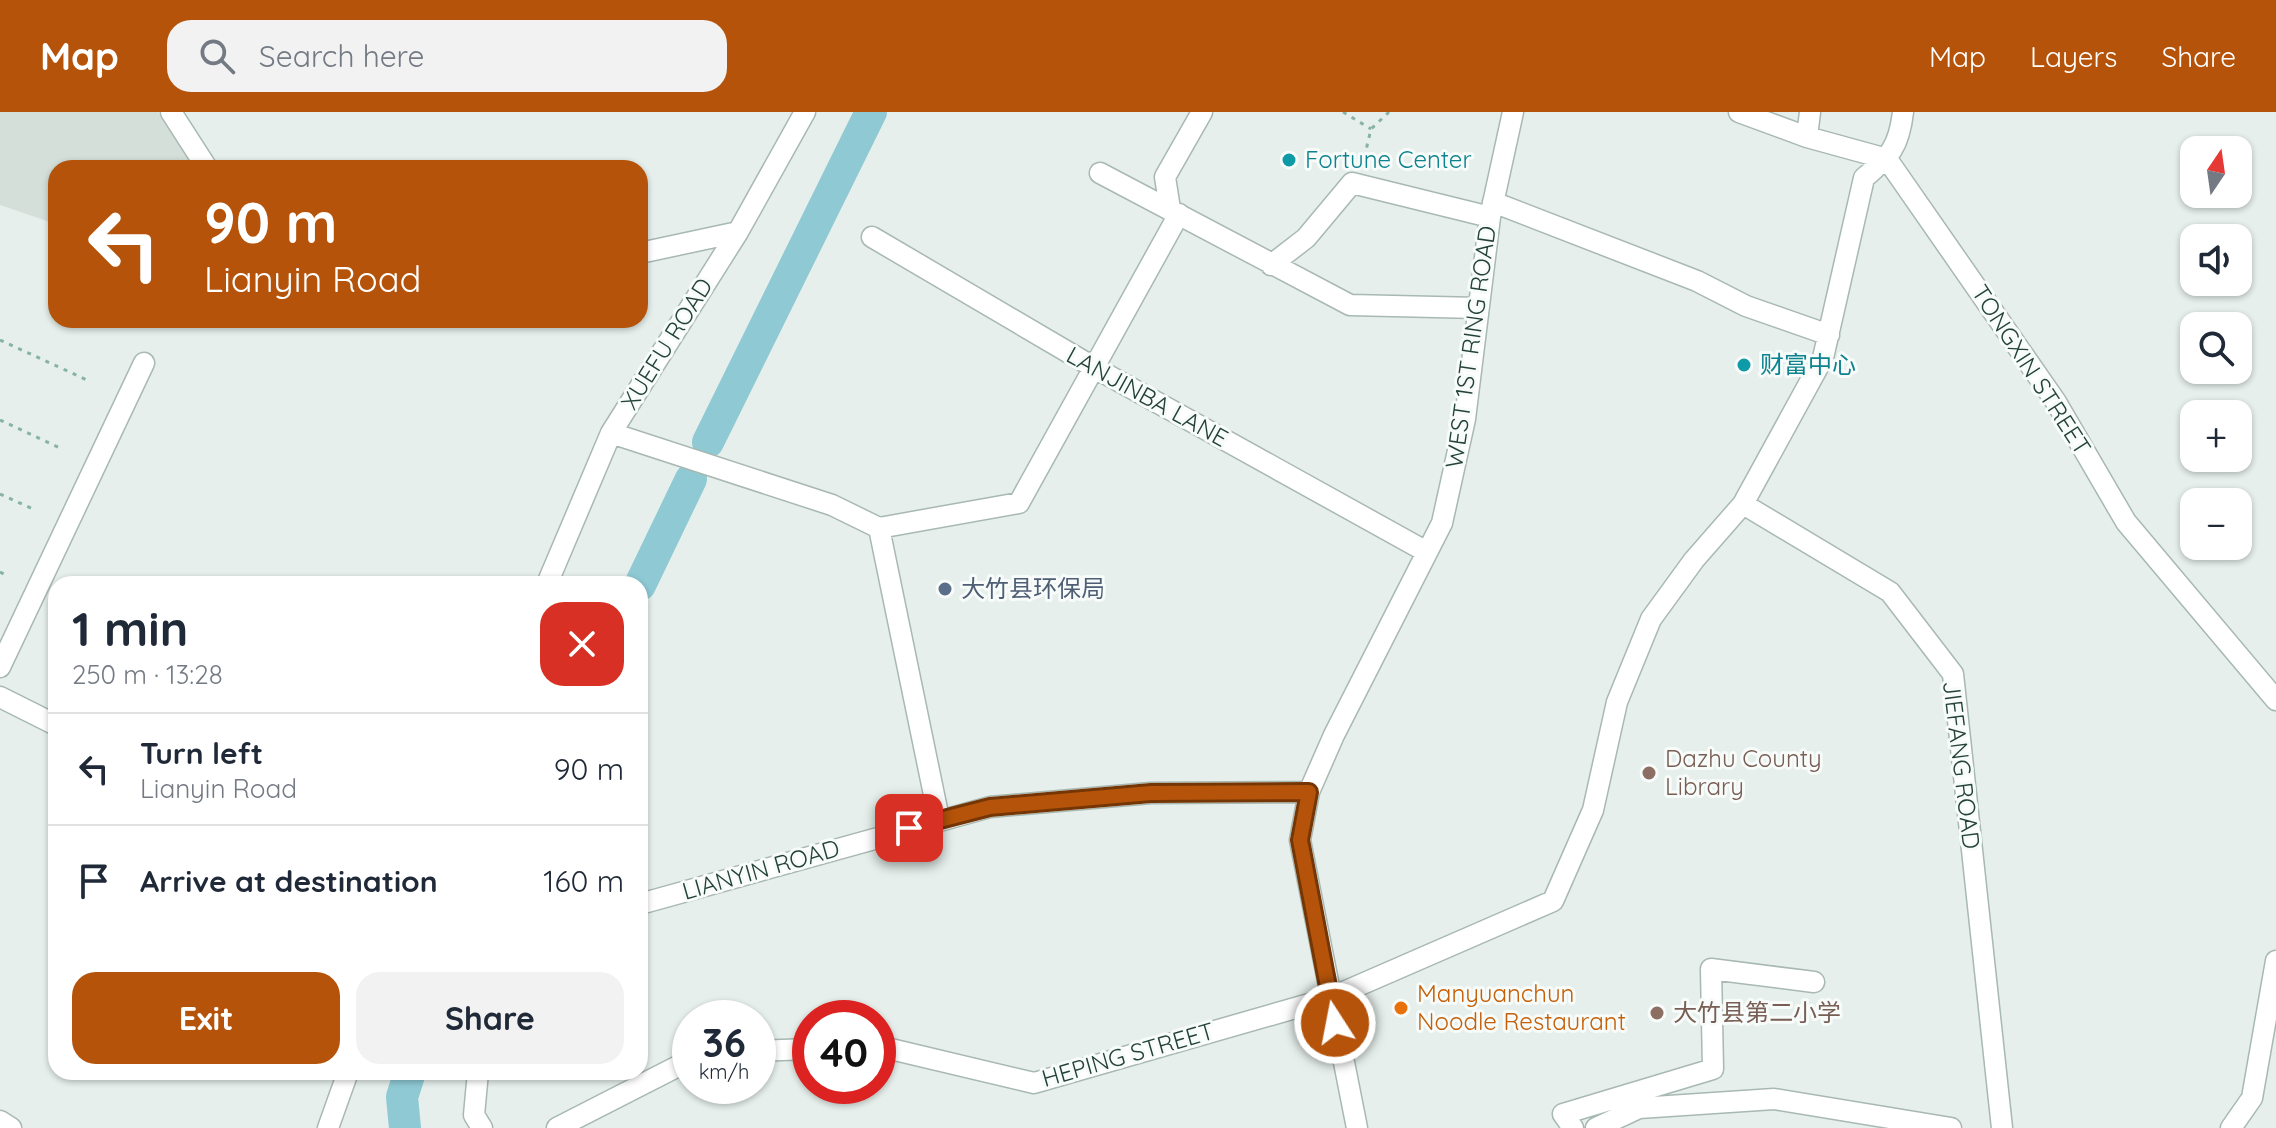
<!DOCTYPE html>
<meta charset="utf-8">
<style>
body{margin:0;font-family:Quicksand,"Noto Sans SC",sans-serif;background:#f2f2f3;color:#1f2937;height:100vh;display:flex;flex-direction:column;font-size:30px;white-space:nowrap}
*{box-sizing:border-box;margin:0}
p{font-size:26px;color:#747a83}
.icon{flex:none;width:44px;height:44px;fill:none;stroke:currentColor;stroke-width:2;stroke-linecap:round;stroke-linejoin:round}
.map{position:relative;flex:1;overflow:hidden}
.panel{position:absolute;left:48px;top:464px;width:600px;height:504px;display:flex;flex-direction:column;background:#fff;border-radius:24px;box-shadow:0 2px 6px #0004}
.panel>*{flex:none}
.guide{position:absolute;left:48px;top:48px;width:600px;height:168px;border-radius:24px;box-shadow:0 2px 6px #0004;background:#b45309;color:#fff;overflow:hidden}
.needle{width:52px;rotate:13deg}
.fabs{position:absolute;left:2180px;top:24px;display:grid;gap:16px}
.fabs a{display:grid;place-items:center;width:72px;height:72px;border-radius:16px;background:#fff;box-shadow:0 2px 6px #0004;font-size:40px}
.speed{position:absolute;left:672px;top:888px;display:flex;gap:16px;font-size:40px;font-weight:700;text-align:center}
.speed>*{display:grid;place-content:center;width:104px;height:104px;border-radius:50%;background:#fff;box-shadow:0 2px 6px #0004;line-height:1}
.speed small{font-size:20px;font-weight:400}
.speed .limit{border:12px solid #d22;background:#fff;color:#111}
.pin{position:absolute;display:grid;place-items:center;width:68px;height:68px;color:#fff;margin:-34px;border-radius:16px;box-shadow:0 4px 12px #0006}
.me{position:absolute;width:88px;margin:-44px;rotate:349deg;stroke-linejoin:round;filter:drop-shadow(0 0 6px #0008)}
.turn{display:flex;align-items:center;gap:28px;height:168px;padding:0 24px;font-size:36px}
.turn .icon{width:104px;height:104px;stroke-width:2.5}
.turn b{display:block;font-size:56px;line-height:68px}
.round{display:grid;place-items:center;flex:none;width:84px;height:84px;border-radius:24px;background:#f2f2f3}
.overview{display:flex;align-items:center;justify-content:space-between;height:136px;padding:0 24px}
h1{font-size:48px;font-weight:700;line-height:60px}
.primary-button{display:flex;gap:16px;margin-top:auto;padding:16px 24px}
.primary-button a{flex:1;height:92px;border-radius:24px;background:#b45309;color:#fff;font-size:32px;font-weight:700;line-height:92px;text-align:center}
.primary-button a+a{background:#f2f2f3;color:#1f2937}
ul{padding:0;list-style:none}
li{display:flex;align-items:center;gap:24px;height:112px;padding:0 24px;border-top:2px solid #e0e1e3}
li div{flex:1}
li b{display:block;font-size:30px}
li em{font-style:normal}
header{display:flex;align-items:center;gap:48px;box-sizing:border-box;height:112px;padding:0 40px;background:#b45309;color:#fff}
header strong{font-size:38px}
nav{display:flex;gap:44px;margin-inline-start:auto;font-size:28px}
.search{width:560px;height:72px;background:#f2f2f3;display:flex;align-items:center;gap:20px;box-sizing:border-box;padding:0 28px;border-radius:24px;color:#747a83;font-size:30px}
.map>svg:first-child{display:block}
</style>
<header>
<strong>Map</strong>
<div class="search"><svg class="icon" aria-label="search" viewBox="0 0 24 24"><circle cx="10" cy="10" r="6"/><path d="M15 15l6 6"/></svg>Search here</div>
<nav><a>Map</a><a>Layers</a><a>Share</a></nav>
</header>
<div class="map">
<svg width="2276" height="1016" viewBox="0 0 2276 1016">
<rect width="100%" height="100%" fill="#e6efeb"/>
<path fill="#d4dfda" d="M0 0H158L194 56H56V112L0 93Z"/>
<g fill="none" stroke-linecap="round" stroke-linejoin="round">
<path stroke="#8ec9d4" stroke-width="32" d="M708 330 871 0
M640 473 691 367
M405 1016 402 985 410 960"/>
<g stroke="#a8b8b2" stroke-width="23">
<path id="minor" d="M171 0 207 56
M1739 0 1807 25 1887 47 2056 290 2126 410 2276 588
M1807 25 1810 0
M1100 61 1350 193 1478 196
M1493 90 1697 169 1746 194 1829 223
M1170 97 1165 65 1202 0
M872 125 1095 256 1425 439
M640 141 738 120
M1271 153 1306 126 1352 71 1490 105
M611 321 832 393 879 416 1019 391 1179 102
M1743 392 1890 480 1953 562 2002 1016
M879 416 939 707
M547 472 611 321 738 120 805 0
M0 555 144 251
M0 585 56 613
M640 792 990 695 1151 681 1309 680
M878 934 1034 971 1330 886 1553 789 1593 698 1617 590 1651 507 1694 448 1743 392 1823 246 1864 66C1890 44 1899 35 1903 0
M758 939 810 937
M478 960 474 1003 482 1016
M0 1009 11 1016
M328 1016 348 960
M557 1016 690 948
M1357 1016 1300 728 1309 680 1334 623 1442 411 1465 307 1490 105 1513 0
M1573 1016 1563 1002 1713 957 1711 857 1814 870
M1596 1016 1639 996 1774 987 1951 1016
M2231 1016 2252 986 2276 849"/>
</g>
<path stroke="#86b3a5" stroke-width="3" stroke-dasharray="4 6" stroke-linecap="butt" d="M1343 0 1371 17
M1362 55 1371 17 1389 0
M0 228 87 268
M0 308 60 336
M0 382 33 397
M0 460 8 464"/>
<use href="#minor" stroke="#fff" stroke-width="20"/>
</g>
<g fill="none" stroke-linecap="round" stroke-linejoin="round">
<g stroke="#753606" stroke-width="20">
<path id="route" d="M909 716 990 695 1151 681 1309 680 1300 728 1335 911"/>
</g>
<use href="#route" stroke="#b45309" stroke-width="14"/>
</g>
<g fill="#0f9aa8" stroke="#f7fbf9" stroke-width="3">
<circle cx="1289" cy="48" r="8"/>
<circle cx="1744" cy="253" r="8"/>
</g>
<circle fill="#5c6f8a" stroke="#f7fbf9" stroke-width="3" cx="945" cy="477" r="8"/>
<g fill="#8d6e63" stroke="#f7fbf9" stroke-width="3">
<circle cx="1649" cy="661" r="8"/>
<circle cx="1657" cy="901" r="8"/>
</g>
<circle fill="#e8710a" stroke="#f7fbf9" stroke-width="3" cx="1401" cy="896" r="8"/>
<g text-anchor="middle" stroke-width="6" stroke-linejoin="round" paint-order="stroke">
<g font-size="24" fill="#0d838f" stroke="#f7fbf9" text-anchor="start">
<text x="1305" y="56">Fortune Center</text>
<text x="1760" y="261">财富中心</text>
</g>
<g font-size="24" fill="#24423a" stroke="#f7fbf9">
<text transform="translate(667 232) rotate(-58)" y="8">XUEFU ROAD</text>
<text transform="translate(1471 235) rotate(-82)" y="8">WEST 1ST RING ROAD</text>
<text transform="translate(2031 258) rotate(57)" y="8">TONGXIN STREET</text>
<text transform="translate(1147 285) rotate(29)" y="8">LANJINBA LANE</text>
<text transform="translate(1961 653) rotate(83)" y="8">JIEFANG ROAD</text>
<text transform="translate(761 758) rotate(-16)" y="8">LIANYIN ROAD</text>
<text transform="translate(1128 943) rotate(-16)" y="8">HEPING STREET</text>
</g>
<g font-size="24" fill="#4e5e75" stroke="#f7fbf9" text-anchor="start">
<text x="961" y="485">大竹县环保局</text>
</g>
<g font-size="24" fill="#785e54" stroke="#f7fbf9" text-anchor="start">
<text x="1665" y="655">Dazhu County<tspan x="1665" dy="28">Library</tspan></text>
<text x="1673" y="909">大竹县第二小学</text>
</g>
<g font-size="24" fill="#c56008" stroke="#f7fbf9" text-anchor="start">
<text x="1417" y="890">Manyuanchun<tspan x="1417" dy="28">Noodle Restaurant</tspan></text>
</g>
</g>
</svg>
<div class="fabs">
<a><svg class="needle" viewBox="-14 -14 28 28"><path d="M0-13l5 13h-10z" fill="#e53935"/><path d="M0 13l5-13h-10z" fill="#747a83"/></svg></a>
<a><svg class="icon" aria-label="sound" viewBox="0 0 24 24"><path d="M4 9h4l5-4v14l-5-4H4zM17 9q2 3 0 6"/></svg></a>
<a><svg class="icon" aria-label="search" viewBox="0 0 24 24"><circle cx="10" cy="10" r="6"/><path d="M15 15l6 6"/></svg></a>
<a>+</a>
<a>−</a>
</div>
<div class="speed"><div>36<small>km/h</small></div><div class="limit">40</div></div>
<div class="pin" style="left:909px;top:716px;background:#d93025"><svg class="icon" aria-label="arrive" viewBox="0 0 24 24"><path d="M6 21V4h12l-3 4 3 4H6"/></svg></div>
<svg class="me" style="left:1335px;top:911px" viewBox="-20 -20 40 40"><circle r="17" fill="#b45309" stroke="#fff" stroke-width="3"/><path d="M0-11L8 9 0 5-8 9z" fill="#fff"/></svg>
<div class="guide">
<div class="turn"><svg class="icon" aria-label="left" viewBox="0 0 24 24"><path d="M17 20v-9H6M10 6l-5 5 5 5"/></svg><div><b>90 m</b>Lianyin Road</div></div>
</div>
<section class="panel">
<div class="overview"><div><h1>1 min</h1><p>250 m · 13:28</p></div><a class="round" style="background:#d93025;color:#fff"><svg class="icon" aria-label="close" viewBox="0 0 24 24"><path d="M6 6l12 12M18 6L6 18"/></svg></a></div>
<ul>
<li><svg class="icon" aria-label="left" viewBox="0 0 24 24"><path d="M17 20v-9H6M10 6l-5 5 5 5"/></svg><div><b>Turn left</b><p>Lianyin Road</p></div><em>90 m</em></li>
<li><svg class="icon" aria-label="arrive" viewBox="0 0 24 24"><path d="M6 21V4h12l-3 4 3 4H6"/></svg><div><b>Arrive at destination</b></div><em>160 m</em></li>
</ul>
<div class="primary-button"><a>Exit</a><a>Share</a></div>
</section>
</div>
